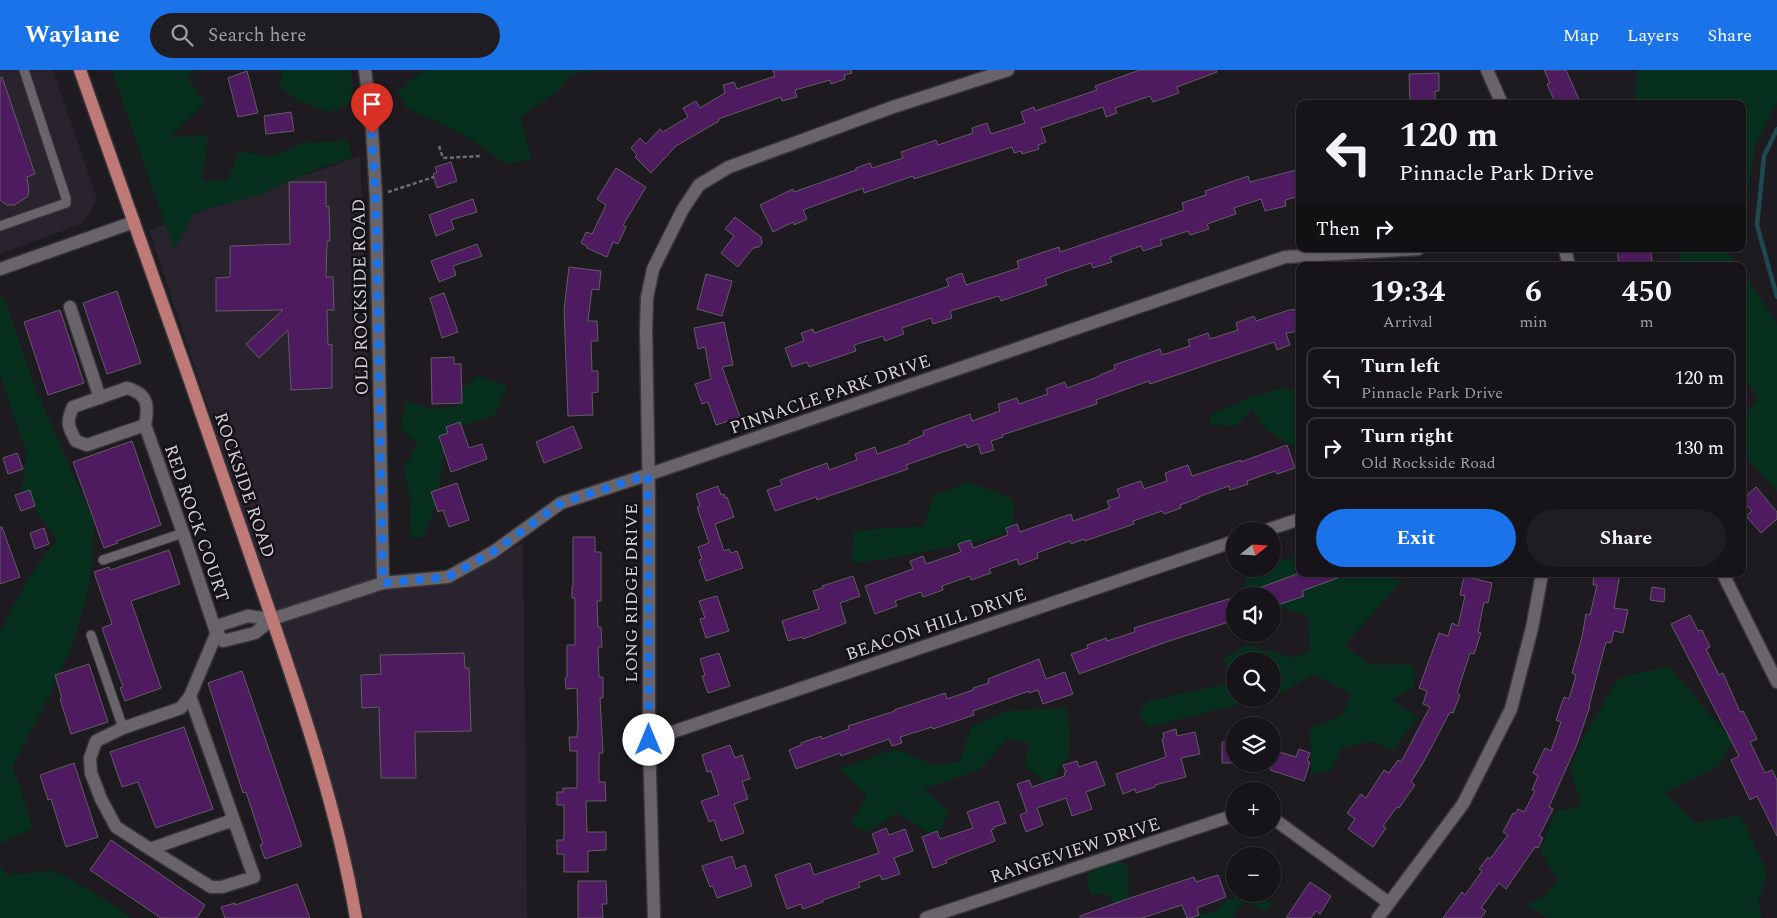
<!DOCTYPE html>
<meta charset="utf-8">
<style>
body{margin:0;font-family:Spectral,serif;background:#1f1d21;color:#f1f3f6;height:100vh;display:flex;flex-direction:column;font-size:19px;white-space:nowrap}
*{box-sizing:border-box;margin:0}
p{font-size:16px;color:#9e9ea2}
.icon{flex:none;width:28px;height:28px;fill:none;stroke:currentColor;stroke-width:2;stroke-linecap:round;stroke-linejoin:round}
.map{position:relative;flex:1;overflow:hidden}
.sheet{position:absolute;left:1296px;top:192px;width:450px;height:315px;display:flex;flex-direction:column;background:#161418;border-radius:10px;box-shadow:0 1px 4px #0004,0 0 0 1px #353337}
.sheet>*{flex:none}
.banner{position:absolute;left:1296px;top:30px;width:450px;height:152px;border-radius:10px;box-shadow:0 1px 4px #0004,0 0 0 1px #353337;background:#161418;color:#f1f3f6;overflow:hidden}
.needle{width:32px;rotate:72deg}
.fabs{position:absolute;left:1226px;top:452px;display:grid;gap:10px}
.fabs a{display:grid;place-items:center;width:55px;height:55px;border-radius:50%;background:#161418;box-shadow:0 1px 4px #0004,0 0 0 1px #353337;font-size:25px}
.pin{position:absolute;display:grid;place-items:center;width:42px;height:42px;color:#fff;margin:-51px -21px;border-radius:50% 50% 50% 0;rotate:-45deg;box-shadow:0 0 5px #0007}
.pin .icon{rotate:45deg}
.me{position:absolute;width:55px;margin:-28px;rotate:0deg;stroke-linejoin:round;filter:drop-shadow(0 0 4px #0008)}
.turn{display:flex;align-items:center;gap:18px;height:105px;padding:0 20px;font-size:22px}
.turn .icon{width:65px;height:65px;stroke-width:2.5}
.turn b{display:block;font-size:35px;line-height:42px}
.then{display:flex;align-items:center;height:48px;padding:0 20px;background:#0003;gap:10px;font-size:19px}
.eta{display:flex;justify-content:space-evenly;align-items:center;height:85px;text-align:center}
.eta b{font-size:30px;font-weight:700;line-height:35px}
.action{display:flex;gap:10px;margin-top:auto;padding:10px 20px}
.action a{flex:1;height:58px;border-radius:30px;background:#1a73e8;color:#fff;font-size:20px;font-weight:700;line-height:58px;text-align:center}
.action a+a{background:#1f1d21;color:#f1f3f6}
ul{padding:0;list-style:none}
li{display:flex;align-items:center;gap:15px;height:62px;margin:0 10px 8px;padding:0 10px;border:2px solid #353337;border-radius:10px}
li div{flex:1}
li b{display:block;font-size:19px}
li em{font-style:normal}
header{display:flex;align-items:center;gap:30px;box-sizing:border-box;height:70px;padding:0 25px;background:#1a73e8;color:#fff}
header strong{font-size:24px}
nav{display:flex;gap:28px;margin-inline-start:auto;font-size:18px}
.search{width:350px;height:45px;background:#1f1d21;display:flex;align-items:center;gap:12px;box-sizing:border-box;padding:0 18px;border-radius:28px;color:#9e9ea2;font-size:19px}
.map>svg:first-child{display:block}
</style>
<header>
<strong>Waylane</strong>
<div class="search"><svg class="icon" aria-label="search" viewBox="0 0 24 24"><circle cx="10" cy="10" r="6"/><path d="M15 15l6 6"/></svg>Search here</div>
<nav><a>Map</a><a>Layers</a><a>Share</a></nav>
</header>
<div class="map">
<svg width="1777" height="848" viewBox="0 0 1777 848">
<rect width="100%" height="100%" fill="#1e1b20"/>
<path fill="#29232d" d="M0 0H53L97 130 83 153 0 184Z
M360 86 377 521 450 514 523 473 527 848H365L329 701 149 160Z"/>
<path fill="#06301d" d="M112 0H197L187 7 205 33 170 67 208 65 202 111 228 110 239 81 271 87 303 73 348 71 352 88 326 95 259 125 195 142 174 180Z
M282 0H351L354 31 329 42 297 30 280 17Z
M431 0H598L570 5 559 20 520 47 532 90 504 93 468 67 407 38 398 21 421 2Z
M1637 0H1777V33L1755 75 1743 153 1742 34H1640L1635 30Z
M1683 179H1724L1739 196H1677Z
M1742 200 1777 254V421L1743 384V346L1759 329 1743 305Z
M0 226 5 229 34 315 94 452 90 513 74 570 50 625 13 696 33 758 0 774V562L28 509 57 469 22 422 26 382 0 305Z
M478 306 507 316 495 345 447 361 437 431 423 468 409 467C413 444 410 422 404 400L418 373 400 358 406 331 432 339 458 336 463 318Z
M1282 318 1297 321 1298 335 1300 336V374L1290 375 1265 359 1253 339 1234 357 1210 353V345L1249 328Z
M969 412 1013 429 1014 459 985 470 881 490 851 493 854 462 887 458 924 456 933 426Z
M1300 486V504H1313L1311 514 1328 504H1383L1401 511 1345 575 1368 594 1414 595V616L1391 630 1418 647 1393 680 1371 671 1342 678 1331 700 1312 704 1310 658 1342 645 1352 624 1314 604 1279 624 1273 626 1272 591H1235V629H1261L1148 657 1138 643 1148 631 1234 612 1223 589 1247 575 1295 588 1310 581 1308 546 1275 535 1272 526H1262L1244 514 1248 499H1272L1273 489 1287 490Z
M1669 596 1732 670 1719 696 1664 723 1696 753 1741 745 1767 802 1758 833 1762 848H1548L1526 835 1545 826 1558 810 1540 780 1556 741 1582 736 1570 699 1586 662 1619 608Z
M1066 638 1070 665 1069 685 1049 714 1025 696 1029 674 1009 668 979 700 924 719 949 742 936 767 897 743 867 762 851 754 867 726 839 699 896 679 933 695 960 691 971 657 1006 641Z
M1113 790 1128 795C1129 813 1131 832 1118 846L1110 825 1090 824 1087 805Z
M0 796 8 805 55 801 83 816 133 848H0Z
M1247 824H1255L1273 834 1265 841 1243 831 1232 848H1186L1190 845 1215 842 1227 830Z"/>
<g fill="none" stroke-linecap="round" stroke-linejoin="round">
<path stroke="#1d4a4e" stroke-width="4.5" d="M1777 59 1764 86 1757 155 1777 227"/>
</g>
<path fill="#4f1b60" stroke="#615d63" d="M773 0H851L852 3 844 5 845 9 831 14 830 10 795 20 797 27 782 31 781 27 718 49 719 51 676 76 651 103 635 87 637 85 631 78 640 68 646 74 660 59 663 62 688 47 683 38 696 31 700 38 725 23 723 15 734 12 737 19 775 6Z
M1140 0H1216L1217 2 1177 17 1179 23 1153 32 1150 26 1115 38 1117 43 1106 47 1103 37 1041 58 1046 72 1038 75 1039 79 1022 84 1021 81 1014 83 1012 77 914 109 913 106 864 123 863 118 803 140 807 149 794 155 793 152 773 162 760 135 793 119 794 122 856 100V98L870 93 872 98 903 88 901 82 936 70 938 75 973 63 972 58 987 53 991 64 1025 53 1021 42 1034 37 1035 41 1097 20 1095 16Z
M1544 0H1566L1581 34H1556L1547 14 1550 13Z
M247 1 258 43 238 47 228 8Z
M1439 3V21H1435V34H1410L1409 4Z
M2 7 35 104 27 107 29 122 27 127 14 135H7L0 130V8Z
M291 42 294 61 266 64 264 46Z
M451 92 457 111 437 118 433 104 437 102 435 97Z
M616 98 646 117 623 155 626 157 618 174 613 172 607 187 587 178V176L581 173 586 162 592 164 606 135 597 129Z
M1300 99V126L1285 130 1286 136 1265 141 1261 129 1234 138 1236 144 1207 154 1209 159 1190 165 1188 161 1160 170 1162 175 1143 181 1141 176 1110 187 1112 192 1093 198 1091 193 1067 201 1045 209 1047 215 1001 231 999 226 950 241 952 248 933 254 931 248 902 258 904 264 885 271 883 266 854 275 856 281 809 297 807 292 792 297 785 278 804 271 801 263 813 259 814 263 949 216 946 209 962 203 966 215 1019 198 1017 191 1059 177 1060 182 1167 146 1184 140 1182 133 1206 125 1205 121 1248 106 1250 112Z
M289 112H326V137L329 136 330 171H327L326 207H333L334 240H327L328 275 332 274V318L291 320 288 260 259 288 246 274 283 240 216 241V208L230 207V176L290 174Z
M473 129 477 142 451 150 454 159 436 166 429 145Z
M735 147 761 167 762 173 759 177 753 178 738 197 721 183 734 166 725 159Z
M477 174 482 186 453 196 456 205 439 212 431 191Z
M1617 179H1650L1653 196 1619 195Z
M569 197 601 201 599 220 592 219 588 251H597L598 271H591L592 301H598V322L592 323 593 345 568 346 564 240Z
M706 204 732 211 722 246 697 239Z
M117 221 141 293 107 304 83 233Z
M444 223 458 262 442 268 430 228Z
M1300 239V261L1286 263 1290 275 1277 280 1274 272 1150 314 1149 311 1096 330 1097 334 1002 365 1003 367 991 371 994 380 981 384 978 374 967 378 966 374 906 395 908 399 817 430 816 427 775 441 767 420 782 415 780 410 827 393 829 400 857 390 855 384 875 377 877 384 909 373V371L924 365 923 361 970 344 972 351 1000 341 998 334 1017 328 1019 334 1048 324 1046 319 1065 312 1067 318 1100 306V305L1115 299 1114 295 1160 279 1162 285 1190 276 1188 270 1208 263 1210 269 1238 260 1236 253 1254 246 1256 251 1289 240Z
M60 240 84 313 48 325 24 252Z
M724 252 733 295 722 297 740 347 716 355 708 332 702 334 695 314 711 309 705 277 698 279 694 258Z
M454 287V294H461L462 333 432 334 431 288Z
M460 352 469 378 482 374 487 389 451 402 439 366 448 363 446 357Z
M573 356 582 378 544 393 536 372Z
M132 371 161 455 117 471 118 473 104 478 73 392Z
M1287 375 1295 398 1277 404 1275 401 1247 411 1248 414 1230 420 1229 416 1198 427 1199 428 1180 435 1181 438 1164 444 1162 441 1133 451 1134 454 1085 471 1084 469 1071 474 1070 471 1037 483 1038 488 1019 495 1017 489 989 499 991 503 971 510 970 506 942 516 943 520 923 527 921 522 895 531 897 536 875 544 865 516 913 499 910 491 923 486 926 494 961 482 958 474 970 470 973 478 1008 465 1006 458 1017 454 1020 462 1071 444 1073 451 1110 438 1107 431 1120 427 1117 419 1141 411 1144 419 1167 411 1165 403 1188 395 1192 406 1241 390V392Z
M17 383 23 399 8 404 3 388Z
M457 413 469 450 449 457 443 440 438 442 431 422Z
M718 416 721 425 724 424 725 428 727 427 734 447 715 454 724 481 729 479 731 483 737 481 743 498 706 511 699 490 702 489 698 477 709 473 697 437 700 436 696 424Z
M1756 417 1777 442V449L1761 463 1746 446 1752 441 1742 430Z
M30 420 35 436 21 441 15 425Z
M0 457H2L20 507 0 514Z
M44 458 49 474 35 479 30 463Z
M573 467H595V482H601V531H597L598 557H601L602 577H598L599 607H603V628H600L603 683H599V712H605L606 731H586L587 762H606V780L588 781V802H564V784H557V770H563L564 767V735H557V722H563V718H577V681H570L569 667H577V662H578L577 618 566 619 565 608 567 607V575H575V528H572V516H573Z
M169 480 180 514 131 531 161 618 125 631 120 618 123 617 102 558 112 554 94 502 109 497 110 500Z
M1297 504H1346V505L1302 521 1304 526 1272 537V526H1240V525Z
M1594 504H1620L1614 538 1628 540 1623 563 1614 561 1611 573 1606 572 1589 636H1590L1577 674 1549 737 1553 739 1539 766 1543 768 1538 778 1535 777 1506 819 1499 813 1481 838 1486 841 1481 848H1443L1462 822 1465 825 1482 801 1479 799 1488 787 1490 789 1508 765 1503 762 1513 743 1515 744 1518 739 1524 742 1535 721 1532 720 1538 706 1533 703 1545 678 1551 681 1561 652 1556 650 1564 627 1569 629 1576 605 1572 603 1582 567 1586 544 1590 545 1597 515H1593Z
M853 506 860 526 840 533 846 553 803 569 802 567 788 571 782 551 819 539 813 521 823 518 822 516Z
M1464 506 1492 513 1488 533 1484 532 1478 562 1481 563 1474 584 1470 583 1457 623 1460 625 1453 643 1450 642 1423 693 1411 712 1415 715 1399 738 1397 737 1383 756 1386 758 1373 777 1348 759 1355 749 1347 743 1361 724 1366 728 1384 700 1389 703 1398 690 1401 692 1430 637 1423 634 1427 621 1419 618 1439 563 1448 566 1452 553 1458 556 1465 526 1460 525Z
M1652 517 1665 519 1664 532 1650 530Z
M717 526 729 561 706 568 700 549 705 548 699 531Z
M1235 527V550L1166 572 1079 604 1071 584 1088 578 1087 575 1106 568 1107 571 1135 562 1134 558 1153 552Z
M1690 545 1698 561 1702 560 1710 577 1706 579 1719 605 1723 603 1740 642 1743 641 1757 669 1750 672 1765 703 1772 700 1777 710V766L1757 726 1750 730 1731 690 1739 686 1671 554Z
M464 583 465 598H469L471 661 415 662 416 708H381L379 637 362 638 361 605 381 604 380 585Z
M719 583 730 616 708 623 702 606 705 605 700 589Z
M1039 589 1046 609 1065 602 1073 624 1043 634 1038 620 1029 623V621L973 641 974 645 933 659 932 657 900 667 902 673 892 676 889 669 841 686 840 683 796 699 789 680 801 675V673L821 666 822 669 849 659 848 656 895 641 894 640 945 623 947 629 973 620V618L989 613 988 609Z
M89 594 108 652 71 664 60 629 62 628 55 605Z
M242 601 302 776 265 789 260 775 263 774 246 722 243 723 208 613Z
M184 657 213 739 156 758 138 712 122 717 110 682Z
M1176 659 1177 666 1195 662 1200 684 1181 688 1186 707 1155 715V717L1136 723 1135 719 1123 724 1116 704 1166 687 1162 669 1164 668 1163 663Z
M1222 672H1235V693H1222Z
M730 675 735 688 742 685 750 709 742 711 748 729 734 734 744 763 721 771 714 750 709 752 701 731 719 725 711 701 707 702 702 685Z
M1299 679 1310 683 1307 691 1310 692 1304 711 1270 700 1276 681 1296 687Z
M1077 691 1079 697 1096 691 1105 715 1086 722 1092 739 1072 746 1066 728 1037 738 1043 755 1026 762 1020 745 1027 742 1017 714 1029 710 1032 717 1065 706 1064 703 1066 702 1063 695Z
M74 693 98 767 66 777 51 729 48 730 40 705Z
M998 731 1006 753 994 757V759L991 760 995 771 946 790 947 793 933 798 922 767 937 761 940 769 973 758 967 742Z
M886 758 889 765 905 759 913 781 894 788 900 804 882 810 880 805 858 813 860 817 823 830V832L803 839 801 834 787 839 775 805 810 793 814 805 879 783 872 764Z
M111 770 205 835 197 848H161L90 800Z
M732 786 736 799 745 795 752 816 717 828 713 816 710 817 702 796Z
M1218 805 1226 827 1197 838 1199 845 1190 848H1187L1182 835 1142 848H1080V846L1127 829 1194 807 1196 812Z
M578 811H606L607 834H602L603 848H578Z
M1310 812 1331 826 1320 844 1316 841 1311 848H1286Z
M297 814 310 848H225L221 837 235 833V835Z"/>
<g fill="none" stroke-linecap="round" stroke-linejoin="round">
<g stroke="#39373b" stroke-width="11">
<path id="service" d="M0 156 66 133V128L24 0
M103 490 183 463
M91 565 123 658"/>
</g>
<g stroke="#39373b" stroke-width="15">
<path id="minor" d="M365 0 372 59 376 127 383 513
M1487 0 1502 34
M1565 179 1569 196
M0 199 134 152
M70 237 100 328
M127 318C148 324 149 335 145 355L87 375 76 371C68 357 66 352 73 337Z
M145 355 183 463 216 562 223 571 255 563 272 549 383 513 448 507 493 482 561 433 647 405 1285 187 1418 179
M1264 461 1300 449
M1723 504 1777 612
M649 670 1235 471
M233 750 150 779 116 757 101 729 91 703 90 688 96 671 123 658 181 638 190 626 220 555 248 546 272 549
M1272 751 1278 752 1389 833
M150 779 211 817H222L254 807 190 626
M654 848 649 670V429L646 259 647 228 653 199 683 139 699 115 729 97 893 37 1008 0
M926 848 1235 745
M1378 848 1463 734 1511 639 1532 558 1542 504"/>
</g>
<g stroke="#39373b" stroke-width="15">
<path id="primary" d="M80 0C136 156 191 313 245 470 287 593 334 720 356 848"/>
</g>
<path stroke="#706d72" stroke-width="2.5" stroke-dasharray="4 2.5" stroke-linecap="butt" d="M439 76 443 88 482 86
M388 122 434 107"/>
<use href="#service" stroke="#68646a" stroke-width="9"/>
<use href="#minor" stroke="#68646a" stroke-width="12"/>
<use href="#primary" stroke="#bf7a78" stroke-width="12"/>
</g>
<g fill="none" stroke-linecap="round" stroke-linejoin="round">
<path stroke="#1a73e8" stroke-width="9" stroke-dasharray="0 16.2" d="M372 64 376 143 383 513 448 507 493 482 561 433 648 405 649 670"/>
</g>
<g text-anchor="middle" stroke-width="5" stroke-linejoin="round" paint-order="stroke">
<g font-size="18" fill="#d4d1d5" stroke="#151217">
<text transform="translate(360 227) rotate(-91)" y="6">OLD ROCKSIDE ROAD</text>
<text transform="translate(830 324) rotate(-19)" y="6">PINNACLE PARK DRIVE</text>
<text transform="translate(245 415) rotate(71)" y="6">ROCKSIDE ROAD</text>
<text transform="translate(197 453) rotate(71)" y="6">RED ROCK COURT</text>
<text transform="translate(631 523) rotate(-90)" y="6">LONG RIDGE DRIVE</text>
<text transform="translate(936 554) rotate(-19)" y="6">BEACON HILL DRIVE</text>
<text transform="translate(1075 780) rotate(-18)" y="6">RANGEVIEW DRIVE</text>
</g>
</g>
</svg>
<div class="fabs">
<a><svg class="needle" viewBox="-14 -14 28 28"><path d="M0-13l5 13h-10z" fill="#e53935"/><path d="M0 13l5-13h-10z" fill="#9e9ea2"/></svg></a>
<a><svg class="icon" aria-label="sound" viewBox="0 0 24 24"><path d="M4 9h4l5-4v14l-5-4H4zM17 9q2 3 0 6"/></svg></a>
<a><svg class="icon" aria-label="search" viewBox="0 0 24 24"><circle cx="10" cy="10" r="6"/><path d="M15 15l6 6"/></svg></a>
<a><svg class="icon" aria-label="layers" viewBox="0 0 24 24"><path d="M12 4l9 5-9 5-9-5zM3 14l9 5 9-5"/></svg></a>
<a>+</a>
<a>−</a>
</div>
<div class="pin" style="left:372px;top:64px;background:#d93025"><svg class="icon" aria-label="arrive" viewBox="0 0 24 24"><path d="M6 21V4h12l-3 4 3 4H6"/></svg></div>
<svg class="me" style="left:649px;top:670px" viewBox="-20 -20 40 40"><circle r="19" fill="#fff"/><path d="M0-13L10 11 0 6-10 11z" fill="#1a73e8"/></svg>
<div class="banner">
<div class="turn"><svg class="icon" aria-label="left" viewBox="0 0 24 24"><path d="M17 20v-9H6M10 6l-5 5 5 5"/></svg><div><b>120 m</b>Pinnacle Park Drive</div></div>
<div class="then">Then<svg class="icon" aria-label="right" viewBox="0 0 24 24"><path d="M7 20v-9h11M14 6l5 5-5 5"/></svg></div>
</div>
<section class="sheet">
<div class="eta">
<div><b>19:34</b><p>Arrival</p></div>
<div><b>6</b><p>min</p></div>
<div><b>450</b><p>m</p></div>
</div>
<ul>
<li><svg class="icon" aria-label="left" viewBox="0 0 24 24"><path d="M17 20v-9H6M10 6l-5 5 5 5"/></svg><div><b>Turn left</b><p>Pinnacle Park Drive</p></div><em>120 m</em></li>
<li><svg class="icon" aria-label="right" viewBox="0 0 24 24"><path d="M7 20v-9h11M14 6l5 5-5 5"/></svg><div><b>Turn right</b><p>Old Rockside Road</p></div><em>130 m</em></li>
</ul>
<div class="action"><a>Exit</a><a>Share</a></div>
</section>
</div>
